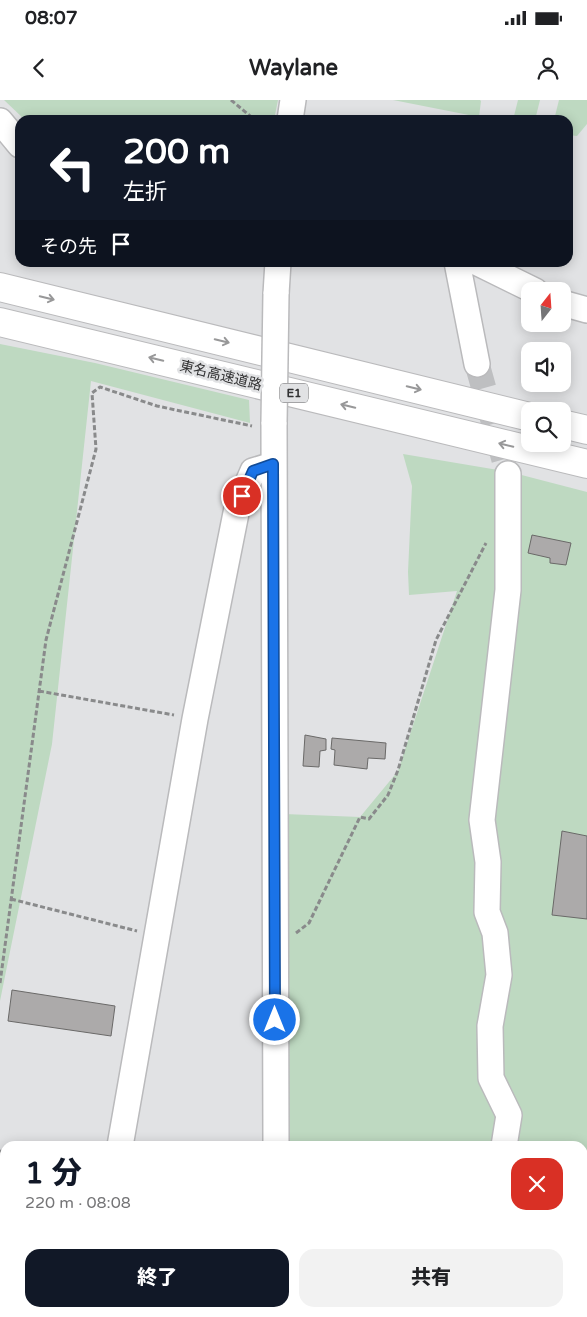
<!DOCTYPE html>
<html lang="ja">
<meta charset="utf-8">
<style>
body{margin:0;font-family:"Varela Round","Noto Sans JP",sans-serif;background:#f2f2f2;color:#202124;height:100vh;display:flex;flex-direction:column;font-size:19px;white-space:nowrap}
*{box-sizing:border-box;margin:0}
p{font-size:16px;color:#757577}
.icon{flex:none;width:28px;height:28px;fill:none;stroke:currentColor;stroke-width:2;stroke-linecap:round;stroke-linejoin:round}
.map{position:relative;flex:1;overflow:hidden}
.sheet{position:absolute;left:0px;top:1041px;width:588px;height:176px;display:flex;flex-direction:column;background:#fff;border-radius:15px 15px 0 0;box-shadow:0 2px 12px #0003}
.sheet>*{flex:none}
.top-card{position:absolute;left:15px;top:15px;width:558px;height:152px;border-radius:15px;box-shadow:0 2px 12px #0003;background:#111827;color:#fff;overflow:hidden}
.needle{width:32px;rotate:17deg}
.tools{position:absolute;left:521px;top:182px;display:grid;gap:10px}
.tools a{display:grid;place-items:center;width:50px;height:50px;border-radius:10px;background:#fff;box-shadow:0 2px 12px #0003;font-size:25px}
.pin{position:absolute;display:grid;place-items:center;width:42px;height:42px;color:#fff;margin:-21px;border:2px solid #fff;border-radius:50%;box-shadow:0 1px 5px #0007}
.me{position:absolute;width:55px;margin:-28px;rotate:0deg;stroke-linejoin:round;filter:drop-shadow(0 0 4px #0008)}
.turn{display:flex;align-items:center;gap:18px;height:105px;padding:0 25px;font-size:22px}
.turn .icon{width:65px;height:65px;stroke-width:2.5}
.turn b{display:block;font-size:35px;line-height:42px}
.then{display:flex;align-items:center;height:48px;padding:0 25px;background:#0003;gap:10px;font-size:19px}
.round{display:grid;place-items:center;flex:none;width:52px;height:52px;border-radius:15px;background:#f2f2f2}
.overview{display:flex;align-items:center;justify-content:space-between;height:85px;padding:0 25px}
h1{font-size:30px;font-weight:800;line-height:38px;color:#111827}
.primary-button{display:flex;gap:10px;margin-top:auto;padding:10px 25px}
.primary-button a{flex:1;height:58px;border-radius:15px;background:#111827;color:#fff;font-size:20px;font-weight:800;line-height:58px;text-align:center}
.primary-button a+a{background:#f2f2f2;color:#202124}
.status{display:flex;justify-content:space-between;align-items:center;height:35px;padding:0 25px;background:#fff;direction:ltr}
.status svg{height:14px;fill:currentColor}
header{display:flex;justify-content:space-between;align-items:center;height:65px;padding:0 25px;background:#fff;font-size:22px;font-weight:800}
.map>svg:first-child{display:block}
</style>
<div class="status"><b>08:07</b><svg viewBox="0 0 49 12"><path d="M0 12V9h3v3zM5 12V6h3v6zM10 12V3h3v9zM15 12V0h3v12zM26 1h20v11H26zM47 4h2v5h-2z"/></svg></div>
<header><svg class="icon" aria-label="back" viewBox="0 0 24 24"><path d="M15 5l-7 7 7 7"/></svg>Waylane<svg class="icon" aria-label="person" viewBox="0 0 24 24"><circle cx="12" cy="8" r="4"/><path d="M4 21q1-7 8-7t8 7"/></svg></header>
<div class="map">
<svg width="587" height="1217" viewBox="0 0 587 1217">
<rect width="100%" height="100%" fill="#e1e2e4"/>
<path fill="#bed9c1" d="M4 0H278L274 20H25Z
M393 0H480L481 1 479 17Z
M518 0H540L535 20H516L514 16Z
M559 0H587V24L577 36 568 35V20H554Z
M0 244 95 263 249 300 250 323 91 281 52 644 0 901Z
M403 354 510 372 587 392V1217H98V1212H582V1046H265L284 714 360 717 398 671 457 491 409 495 408 472 412 386Z"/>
<path fill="#acaaaa" stroke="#6a6968" d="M532 435 571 443 566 465 550 463V458L528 453Z
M305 635 326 639V650L320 651 319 667 303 666Z
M332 638 386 643 385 659 368 658 367 669 334 665 335 650 331 649Z
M562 731 587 736V819L552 815Z
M12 890 115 906 111 936 8 921Z"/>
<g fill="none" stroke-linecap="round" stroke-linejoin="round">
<path stroke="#bebfc1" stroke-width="25" stroke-dasharray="25 12" stroke-linecap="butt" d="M477 264 508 374"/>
<g stroke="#bababc" stroke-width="28">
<path id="minor" d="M290 20 293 0
M0 21 20 45
M457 162 477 264
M476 162 535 191
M276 194 278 162
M562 203 587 210
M274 322 276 1046
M120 1046 195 619 237 408 253 371 273 365
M504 1046 509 1015 491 978 490 926 499 875 495 833 487 812 488 762 482 720 508 490V374
M582 1171 587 1156
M281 1212 282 1217
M90 1217V1212
M475 1217 476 1212
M569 1217 570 1212"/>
</g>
<g stroke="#bababc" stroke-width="30">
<path id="highway" d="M0 187 530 317
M0 222 587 364
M562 324 587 330"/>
</g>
<path stroke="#898a8b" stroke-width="3" stroke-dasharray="5 2.5" stroke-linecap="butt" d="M231 0 255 20
M39 591 174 615
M11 799 137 831
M296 833 309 823 360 717 369 719 388 695 398 670 436 540 486 443
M0 883 46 540 96 349 92 293 100 287 157 306 252 326
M0 1051 5 1052"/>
<use href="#minor" stroke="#fff" stroke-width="25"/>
<use href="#highway" stroke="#fff" stroke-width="28"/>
<g stroke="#bababc" stroke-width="28" stroke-linecap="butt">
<path id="minor-bridge" d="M274 322 276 194"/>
</g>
<use href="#minor-bridge" stroke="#fff" stroke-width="25"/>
</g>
<defs><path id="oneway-shaft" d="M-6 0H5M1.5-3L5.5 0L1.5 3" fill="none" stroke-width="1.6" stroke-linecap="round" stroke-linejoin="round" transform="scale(1.25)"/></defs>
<g stroke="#989899">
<use href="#oneway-shaft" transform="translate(47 198) rotate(14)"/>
<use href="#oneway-shaft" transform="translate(222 241) rotate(14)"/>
<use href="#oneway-shaft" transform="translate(156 259) rotate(-166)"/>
<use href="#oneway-shaft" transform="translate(414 288) rotate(14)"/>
<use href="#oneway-shaft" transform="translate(348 306) rotate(-166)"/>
<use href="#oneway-shaft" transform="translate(506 345) rotate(-166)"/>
</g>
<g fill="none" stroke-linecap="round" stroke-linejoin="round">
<g stroke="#114b97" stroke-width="12">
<path id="route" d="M242 396 253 371 273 364 275 920"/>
</g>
<use href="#route" stroke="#1a73e8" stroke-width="9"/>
</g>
<g text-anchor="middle" stroke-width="5" stroke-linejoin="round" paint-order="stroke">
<rect fill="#e1e2e4" stroke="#666768" stroke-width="1" x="280" y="283.5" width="28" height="19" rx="4"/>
<g font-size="12" font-weight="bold" fill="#323233">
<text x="294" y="297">E1</text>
</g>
<g font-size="14" fill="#323233" stroke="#e1e2e4">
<text transform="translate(221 275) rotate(14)" y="5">東名高速道路</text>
</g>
</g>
</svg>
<div class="tools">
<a><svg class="needle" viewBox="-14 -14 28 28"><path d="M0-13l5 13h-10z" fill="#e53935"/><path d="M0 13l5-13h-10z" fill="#757577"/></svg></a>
<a><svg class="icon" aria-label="sound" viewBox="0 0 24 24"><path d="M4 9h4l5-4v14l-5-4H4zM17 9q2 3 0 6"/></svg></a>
<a><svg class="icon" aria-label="search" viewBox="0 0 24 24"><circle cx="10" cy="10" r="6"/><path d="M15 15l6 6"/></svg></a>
</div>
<div class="pin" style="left:242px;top:396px;background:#d93025"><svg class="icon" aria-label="arrive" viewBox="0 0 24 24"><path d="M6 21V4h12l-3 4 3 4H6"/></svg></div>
<svg class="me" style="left:275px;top:920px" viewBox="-20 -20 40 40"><circle r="17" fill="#1a73e8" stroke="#fff" stroke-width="3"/><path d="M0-11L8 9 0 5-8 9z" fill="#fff"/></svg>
<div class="top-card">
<div class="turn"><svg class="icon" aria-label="left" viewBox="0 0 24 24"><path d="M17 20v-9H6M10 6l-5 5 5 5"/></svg><div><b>200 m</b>左折</div></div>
<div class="then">その先<svg class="icon" aria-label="arrive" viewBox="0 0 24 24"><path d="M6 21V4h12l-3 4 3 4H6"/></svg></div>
</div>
<section class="sheet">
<div class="overview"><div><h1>1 分</h1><p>220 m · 08:08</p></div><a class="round" style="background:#d93025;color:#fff"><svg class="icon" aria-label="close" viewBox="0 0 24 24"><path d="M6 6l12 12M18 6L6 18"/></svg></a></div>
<div class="primary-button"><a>終了</a><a>共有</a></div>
</section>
</div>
